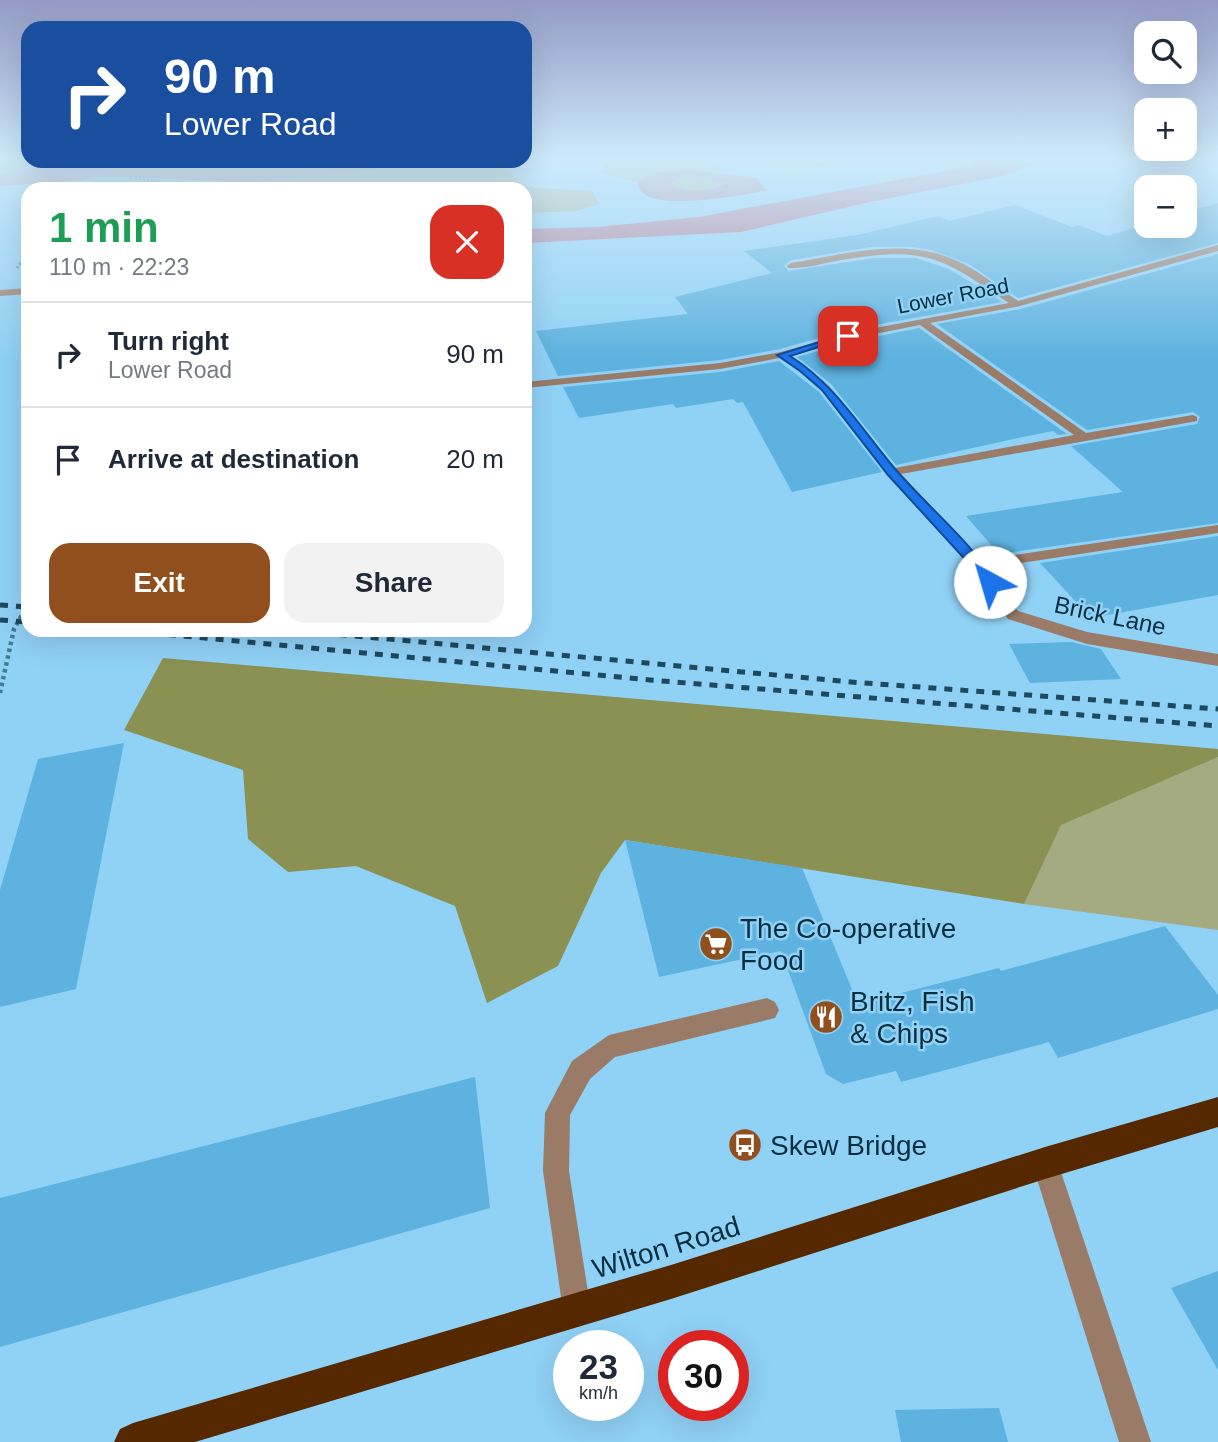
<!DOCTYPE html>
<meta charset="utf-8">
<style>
body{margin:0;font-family:Helvetica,sans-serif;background:#f2f2f3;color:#1f2937;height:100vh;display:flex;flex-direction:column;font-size:26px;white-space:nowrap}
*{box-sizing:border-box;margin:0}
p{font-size:23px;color:#747a83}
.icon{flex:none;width:38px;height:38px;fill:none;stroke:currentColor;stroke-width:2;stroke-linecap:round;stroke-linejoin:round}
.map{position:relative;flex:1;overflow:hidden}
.drawer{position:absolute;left:21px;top:182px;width:511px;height:455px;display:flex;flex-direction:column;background:#fff;border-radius:21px;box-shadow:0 7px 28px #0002}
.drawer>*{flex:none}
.banner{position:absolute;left:21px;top:21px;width:511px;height:147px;border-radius:21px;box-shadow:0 7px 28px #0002;background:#1a4fa0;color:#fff;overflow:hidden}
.buttons{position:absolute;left:1134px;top:21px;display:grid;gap:14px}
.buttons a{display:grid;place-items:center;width:63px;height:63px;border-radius:14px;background:#fff;box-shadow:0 7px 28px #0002;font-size:35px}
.speed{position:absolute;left:553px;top:1330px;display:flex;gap:14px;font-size:35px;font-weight:700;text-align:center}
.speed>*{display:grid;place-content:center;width:91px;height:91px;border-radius:50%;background:#fff;box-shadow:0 7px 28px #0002;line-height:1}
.speed small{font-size:18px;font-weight:400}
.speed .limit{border:10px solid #d22;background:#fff;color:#111}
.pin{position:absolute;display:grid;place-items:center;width:60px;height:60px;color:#fff;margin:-30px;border-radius:14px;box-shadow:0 4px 10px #0006}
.me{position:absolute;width:77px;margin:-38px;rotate:321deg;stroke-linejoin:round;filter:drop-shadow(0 0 5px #0008)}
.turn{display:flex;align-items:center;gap:24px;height:147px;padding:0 28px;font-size:32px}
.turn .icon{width:91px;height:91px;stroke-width:2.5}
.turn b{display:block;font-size:49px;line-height:60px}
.round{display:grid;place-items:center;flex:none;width:74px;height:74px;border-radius:21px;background:#f2f2f3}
.head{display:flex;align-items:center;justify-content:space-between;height:119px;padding:0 28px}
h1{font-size:42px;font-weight:800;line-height:52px;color:#1e9e55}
.action{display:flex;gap:14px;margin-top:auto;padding:14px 28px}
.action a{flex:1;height:80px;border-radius:21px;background:#904f1c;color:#fff;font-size:28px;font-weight:800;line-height:80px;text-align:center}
.action a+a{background:#f2f2f3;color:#1f2937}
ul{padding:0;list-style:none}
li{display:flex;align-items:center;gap:21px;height:105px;padding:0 28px;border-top:2px solid #e0e1e3}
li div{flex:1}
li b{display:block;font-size:26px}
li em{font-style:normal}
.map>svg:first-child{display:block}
</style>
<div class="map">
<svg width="1218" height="1442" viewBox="0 0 1218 1442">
<rect width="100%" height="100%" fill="#90d1f6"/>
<path fill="#a5ab81" d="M0 157H28V161H390C296 176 203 172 109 171L93 163H81L0 175Z
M614 157H704L727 173C693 170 668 167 637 182L599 172Z
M759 157H872C837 163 791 179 759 157Z
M422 161H495L525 187 593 191 599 204 576 211 525 213V189H199L206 182C279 183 351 173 422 161Z
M702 177 727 184C708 193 688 193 670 184L679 178Z
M1218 757V930L1024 904 1060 825Z"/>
<path fill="#8a9152" d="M163 658 1218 749V757L1061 825 1024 904 625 840 601 873 558 966 487 1003 455 906 356 866 288 872 248 839 243 770 124 730Z"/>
<path fill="#b3748d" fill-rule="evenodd" d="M980 157H1051L1003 176 870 202 741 232 525 243V229L597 227 699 217 972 166V162Z
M390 161H422L336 175 239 182 101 175 81 180 0 186V175L68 163H93L112 169 111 171C204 172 297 176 390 161Z
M690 170 756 178 767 190C744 195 658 211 642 192 639 190 639 186 637 182L657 172ZM701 177 726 184C708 192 687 193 670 184L679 178Z"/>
<path fill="#5eb2df" d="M1218 203V243L1018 298 969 264 931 250 911 247H871L791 260 784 265 788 271 875 258H916L949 269 1002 302 847 330 780 349 720 360 558 376 536 331 688 314 675 297 772 273 744 251 857 235 938 216 949 221 1015 205 1072 227 1078 225 1107 236 1146 224 1185 226V213Z
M1218 254V523L999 554 966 516 1123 492 1071 446 1197 424 1200 417 1193 412 1087 430 937 324 1021 309Z
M919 328 1067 434 1058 435 1053 431 1023 437 896 465 831 384 797 357 850 342Z
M779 361 819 392 882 472 792 492 743 402 737 403 733 399 676 408 673 404 579 418 563 387 720 372Z
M1218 536V595L1091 618 1040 563Z
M1071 642 1101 649 1121 679 1030 683 1009 644Z
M124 743 76 989 0 1007V890L38 759Z
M625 840 802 868 858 1004 999 968 1001 971 1165 926 1218 995V1009L1058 1058 1049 1042 901 1082 896 1071 843 1084 826 1074 781 951 659 977Z
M475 1077 490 1208 0 1347V1198Z
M1218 1271V1370L1171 1288Z
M999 1408 1008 1442H901L895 1410Z"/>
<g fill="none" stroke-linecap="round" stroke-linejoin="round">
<path stroke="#477a95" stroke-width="2" stroke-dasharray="2 2" stroke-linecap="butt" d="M130 177 178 161
M131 177 165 183 163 189
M135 189 141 184
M22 260 28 251"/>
<path stroke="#477a95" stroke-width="2.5" stroke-dasharray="2 2" stroke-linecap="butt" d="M17 268 23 259"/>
<path stroke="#477a95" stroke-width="4.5" stroke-dasharray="3.5 3.5" stroke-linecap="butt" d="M0 693 14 629 28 604"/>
<path fill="#997b68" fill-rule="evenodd" d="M1218 245V251L1020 306 930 323 1086 433 1193 415 1197 417V421L901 474 981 560 1218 525V533L988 568 1018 611 1087 632 1218 654V666L1087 644 1008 619 973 568 888 475 821 390 800 371 780 358 720 369 525 388V382L720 363 781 352 848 333 1009 303C944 259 928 246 847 259 828 262 807 269 788 268L787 266 791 263C842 255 900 238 950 258 975 267 996 286 1018 301ZM920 325 1074 435 895 468 829 386 791 356 849 339Z
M28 288V294L0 296V290Z
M767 998 775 1002 779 1010 775 1018 615 1057 590 1079 570 1115 569 1171 591 1311 587 1321 577 1325 567 1321 563 1311 543 1171 545 1113 572 1061 609 1035Z
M1045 1150 1054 1154 1058 1163 1151 1442H1119L1032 1163 1036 1154Z"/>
<path fill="#562800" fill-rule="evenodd" d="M1218 1097V1127L1045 1179 671 1299 195 1442H114L120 1429 133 1423 671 1265 1045 1147Z"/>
<path stroke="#1e495e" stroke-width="5" stroke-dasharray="8 8" stroke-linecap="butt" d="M0 605 28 607
M0 620 28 622
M120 630 650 680 1218 726
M291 630 851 682 1218 709"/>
</g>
<linearGradient id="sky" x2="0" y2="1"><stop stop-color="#939ac4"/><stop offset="0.44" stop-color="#cdeafb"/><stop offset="1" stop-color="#cdeafb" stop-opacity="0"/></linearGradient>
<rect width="1218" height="359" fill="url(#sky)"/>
<path fill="#1a73e8" stroke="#114b97" stroke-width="2" d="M845 334 853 336 790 356C835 384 862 430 896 470 928 507 969 540 996 582L994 585H985L973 568 888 475 822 390 800 371 777 355Z"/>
<defs>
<g id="supermarket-disc" transform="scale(1.75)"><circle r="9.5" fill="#904f1c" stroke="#90d1f6"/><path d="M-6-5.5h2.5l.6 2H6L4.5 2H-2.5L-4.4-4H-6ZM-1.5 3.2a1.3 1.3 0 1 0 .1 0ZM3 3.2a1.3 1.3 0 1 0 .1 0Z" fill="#fff"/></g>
<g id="restaurant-disc" transform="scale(1.75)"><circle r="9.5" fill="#904f1c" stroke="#90d1f6"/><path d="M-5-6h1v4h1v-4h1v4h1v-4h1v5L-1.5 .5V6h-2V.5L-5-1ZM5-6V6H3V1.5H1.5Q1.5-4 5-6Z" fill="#fff"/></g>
<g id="bus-disc" transform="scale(1.75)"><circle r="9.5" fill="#904f1c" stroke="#90d1f6"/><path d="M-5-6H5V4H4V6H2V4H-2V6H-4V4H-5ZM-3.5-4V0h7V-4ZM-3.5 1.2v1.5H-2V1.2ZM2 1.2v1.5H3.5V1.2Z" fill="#fff"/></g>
</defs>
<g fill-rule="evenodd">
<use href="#supermarket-disc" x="716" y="944"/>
<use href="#restaurant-disc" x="826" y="1017"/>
<use href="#bus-disc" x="745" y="1145"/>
</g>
<g text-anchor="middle" stroke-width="5" stroke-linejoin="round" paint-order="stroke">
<g font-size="21" fill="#082e40" stroke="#90d1f6">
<text transform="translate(953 296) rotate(-11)" y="7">Lower Road</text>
</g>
<g font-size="24" fill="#082e40" stroke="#90d1f6">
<text transform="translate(1110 616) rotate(12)" y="8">Brick Lane</text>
</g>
<g font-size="28" fill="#082e40" stroke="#90d1f6" text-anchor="start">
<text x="740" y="938">The Co-operative<tspan x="740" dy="32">Food</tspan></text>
<text x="850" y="1011">Britz, Fish<tspan x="850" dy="32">&amp; Chips</tspan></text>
<text x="770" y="1155">Skew Bridge</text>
</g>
<g font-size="28" fill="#082e40" stroke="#90d1f6">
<text transform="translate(666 1247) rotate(-17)" y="10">Wilton Road</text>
</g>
</g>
</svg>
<div class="buttons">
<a><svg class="icon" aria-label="search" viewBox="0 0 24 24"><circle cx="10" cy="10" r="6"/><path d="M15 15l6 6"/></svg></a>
<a>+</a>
<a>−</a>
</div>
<div class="speed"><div>23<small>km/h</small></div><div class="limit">30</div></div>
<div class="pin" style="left:848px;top:336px;background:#d93025"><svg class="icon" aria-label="arrive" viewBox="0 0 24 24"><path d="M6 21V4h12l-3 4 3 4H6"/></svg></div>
<svg class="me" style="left:990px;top:582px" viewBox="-20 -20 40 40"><circle r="19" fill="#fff"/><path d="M0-13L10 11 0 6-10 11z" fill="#1a73e8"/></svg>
<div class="banner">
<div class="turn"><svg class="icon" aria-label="right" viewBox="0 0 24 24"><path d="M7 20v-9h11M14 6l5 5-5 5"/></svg><div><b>90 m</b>Lower Road</div></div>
</div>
<section class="drawer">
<div class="head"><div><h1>1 min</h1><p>110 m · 22:23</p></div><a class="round" style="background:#d93025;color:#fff"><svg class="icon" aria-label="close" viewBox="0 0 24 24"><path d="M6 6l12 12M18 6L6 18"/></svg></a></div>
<ul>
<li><svg class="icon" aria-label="right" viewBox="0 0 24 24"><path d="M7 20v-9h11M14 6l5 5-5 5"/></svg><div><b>Turn right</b><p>Lower Road</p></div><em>90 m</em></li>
<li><svg class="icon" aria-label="arrive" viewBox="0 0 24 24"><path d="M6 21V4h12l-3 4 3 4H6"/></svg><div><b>Arrive at destination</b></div><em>20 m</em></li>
</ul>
<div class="action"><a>Exit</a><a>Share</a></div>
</section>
</div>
